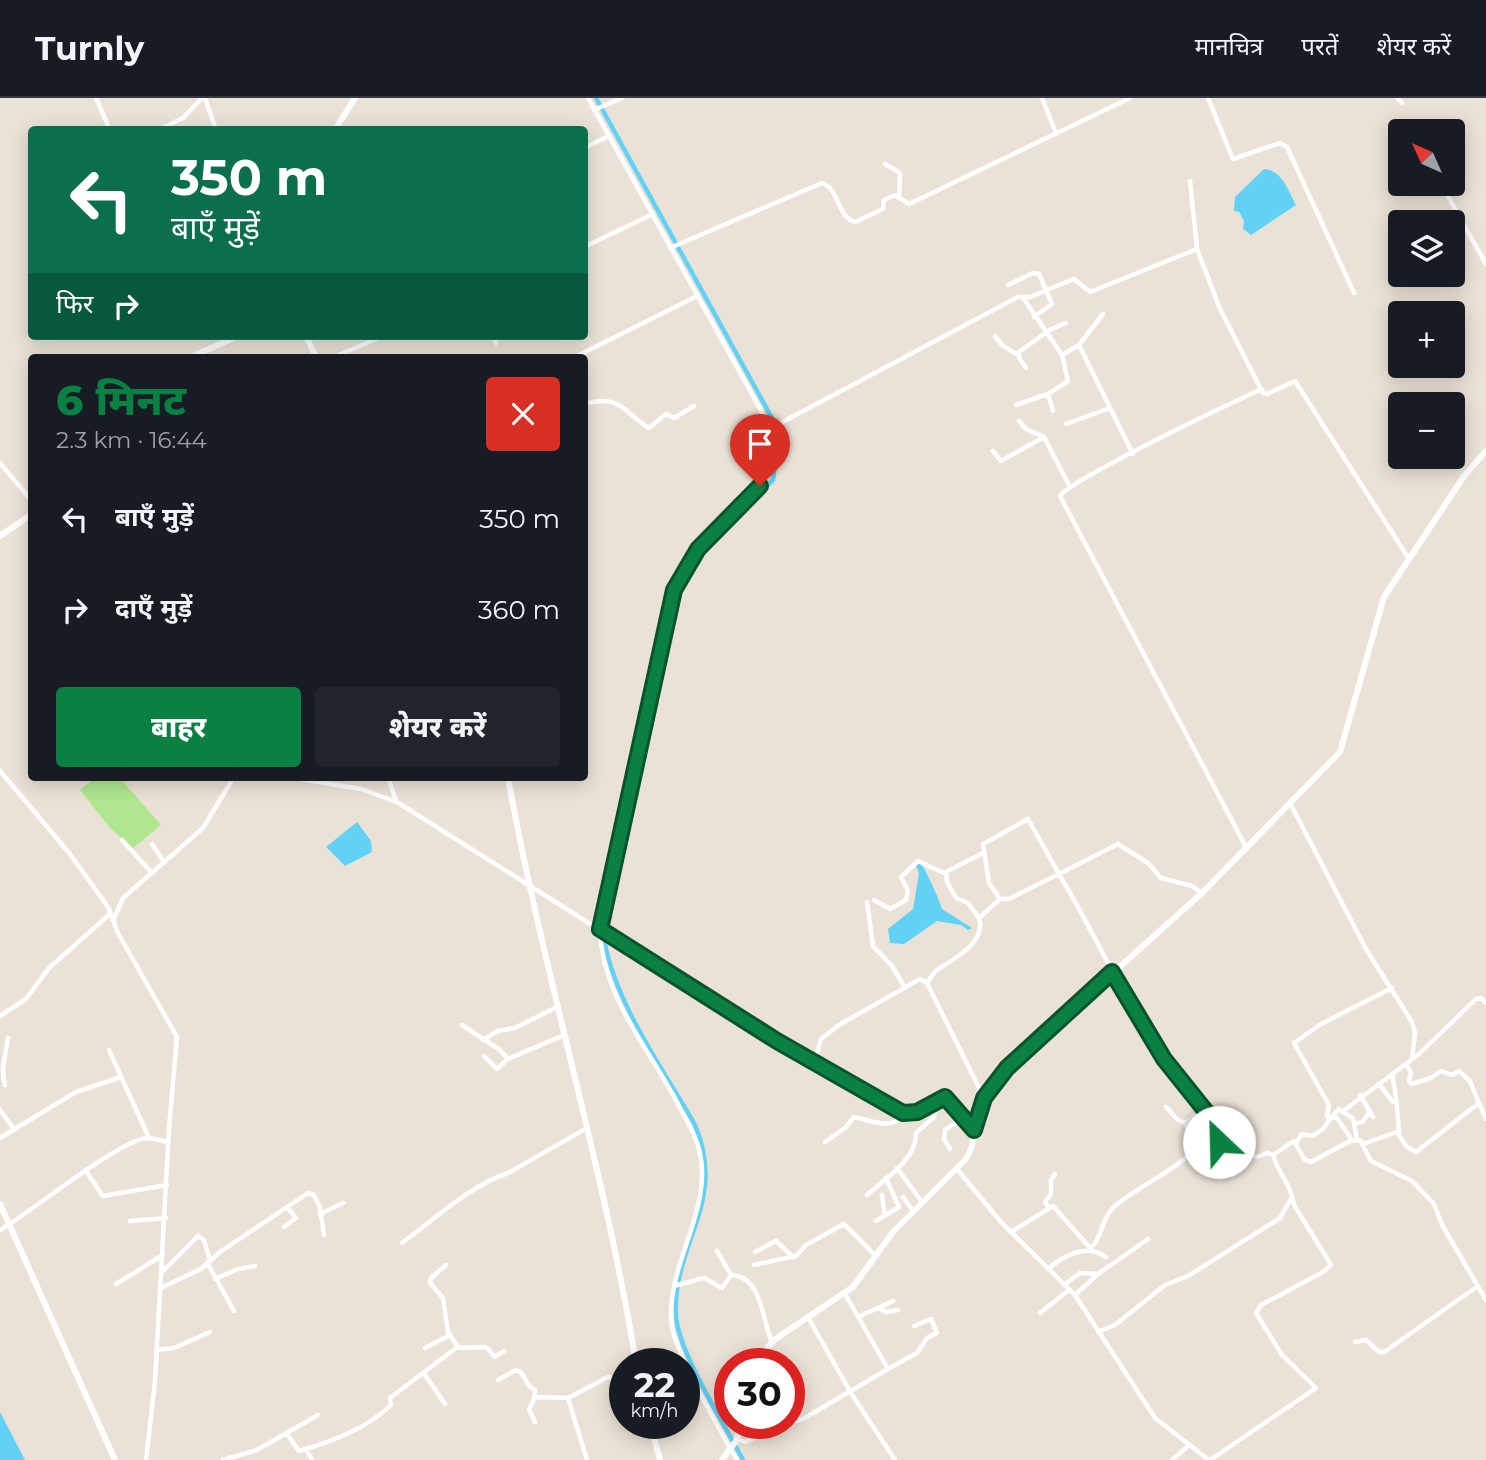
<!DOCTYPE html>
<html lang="hi">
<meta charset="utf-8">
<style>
body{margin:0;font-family:Montserrat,"Noto Sans Devanagari",sans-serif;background:#20242c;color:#f1f3f6;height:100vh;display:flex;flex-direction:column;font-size:26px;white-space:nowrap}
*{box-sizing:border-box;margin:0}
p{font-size:23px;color:#9ea1a6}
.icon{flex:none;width:38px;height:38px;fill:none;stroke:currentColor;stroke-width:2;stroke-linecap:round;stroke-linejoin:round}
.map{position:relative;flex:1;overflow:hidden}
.drawer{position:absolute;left:28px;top:256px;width:560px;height:427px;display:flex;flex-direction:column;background:#171b24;border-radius:7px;box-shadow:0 4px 18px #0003}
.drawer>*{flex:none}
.guide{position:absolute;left:28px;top:28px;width:560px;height:214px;border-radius:7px;box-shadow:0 4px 18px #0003;background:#0b6e4f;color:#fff;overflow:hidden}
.needle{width:46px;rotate:315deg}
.controls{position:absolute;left:1388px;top:21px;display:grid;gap:14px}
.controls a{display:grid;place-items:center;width:77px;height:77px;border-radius:7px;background:#171b24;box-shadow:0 4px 18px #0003;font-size:35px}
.speed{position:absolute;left:609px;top:1250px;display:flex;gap:14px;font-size:35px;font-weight:700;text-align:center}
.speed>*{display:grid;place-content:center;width:91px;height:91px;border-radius:50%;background:#171b24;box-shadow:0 4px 18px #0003;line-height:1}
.speed small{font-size:18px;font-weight:400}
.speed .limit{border:10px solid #d22;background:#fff;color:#111}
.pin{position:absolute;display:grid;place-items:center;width:60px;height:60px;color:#fff;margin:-72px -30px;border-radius:50% 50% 50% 0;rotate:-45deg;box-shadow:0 0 7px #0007}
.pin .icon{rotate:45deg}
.me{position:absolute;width:77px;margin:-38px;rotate:336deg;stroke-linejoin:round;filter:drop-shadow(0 0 5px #0008)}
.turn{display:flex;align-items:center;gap:24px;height:147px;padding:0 28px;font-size:32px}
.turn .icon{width:91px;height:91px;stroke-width:2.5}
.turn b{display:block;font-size:49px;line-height:60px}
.then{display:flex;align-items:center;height:66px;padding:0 28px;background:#0003;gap:14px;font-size:26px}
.round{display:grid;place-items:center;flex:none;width:74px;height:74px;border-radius:7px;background:#20242c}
.head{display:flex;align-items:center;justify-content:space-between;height:119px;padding:0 28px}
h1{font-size:42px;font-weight:800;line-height:52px;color:#0b8043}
.cta{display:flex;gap:14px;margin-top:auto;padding:14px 28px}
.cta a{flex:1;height:80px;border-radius:7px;background:#0b8043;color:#fff;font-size:28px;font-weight:800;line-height:80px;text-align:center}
.cta a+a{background:#20242c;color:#f1f3f6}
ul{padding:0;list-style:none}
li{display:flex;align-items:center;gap:21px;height:91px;padding:0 28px}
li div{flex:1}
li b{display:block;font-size:26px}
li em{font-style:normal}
header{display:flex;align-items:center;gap:42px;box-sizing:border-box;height:98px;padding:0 35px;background:#171b24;border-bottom:2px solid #363941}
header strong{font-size:33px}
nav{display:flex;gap:38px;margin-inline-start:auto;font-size:24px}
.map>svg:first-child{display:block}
</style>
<header>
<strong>Turnly</strong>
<nav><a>मानचित्र</a><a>परतें</a><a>शेयर करें</a></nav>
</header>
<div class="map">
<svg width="1486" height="1362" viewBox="0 0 1486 1362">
<rect width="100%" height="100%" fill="#ebe2d7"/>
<path fill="#aee78f" d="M96 679H119L161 727 133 750 110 730 80 692Z"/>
<path fill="#61d1f6" d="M1264 71C1282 72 1288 92 1296 107L1251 137 1243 131 1244 123 1239 114 1234 113 1235 99Z
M357 724 371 743 372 754 345 768 326 749Z
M920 764C925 770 940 803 942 811L972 830 968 832 961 827 937 823 904 846 890 845 888 831 913 811 919 776 916 767Z
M0 1314 25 1362H0Z"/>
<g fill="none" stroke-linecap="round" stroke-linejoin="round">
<path stroke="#61d1f6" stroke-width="4.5" d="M596 0 773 322 777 349 773 382 701 455 683 480 604 842C617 909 662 969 695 1027 728 1105 672 1145 676 1218 679 1256 724 1325 743 1362"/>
<path stroke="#fff" stroke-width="4.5" d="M96 0 110 32
M205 0 216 32
M588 0 759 309C804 395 703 420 674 492L600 831C602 899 649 950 679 1008 687 1022 695 1036 699 1051 715 1112 664 1168 672 1228 675 1255 722 1336 737 1362
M1042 0 1056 35
M1208 0 1233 61 1280 45 1287 49 1354 195
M1397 0 1402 5
M594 12 622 0
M158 32 183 20 202 0
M584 50 609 38
M885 66 900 75 899 99
M1190 83 1197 150
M1441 86 1486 166
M584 149 653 116
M670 150 822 85C839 90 837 119 855 124L883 111 884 102 895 97 909 106 1130 0
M1008 187 1033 175 1039 176 1052 206 1034 219
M1024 201 1062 257 1079 247 1103 216
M493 238 496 245
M995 238 1002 247 1018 257
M1079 247 1133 356
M334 259 383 238
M575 259 697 198
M1026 270 1019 260V254L1051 231 1066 225
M584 306C621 295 625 316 649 330L666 316 674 320 694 308
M1016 307 1048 296
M1053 313 1048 296 1068 283 1062 257
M1019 323 1026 331 1044 339 1070 389
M1066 326 1110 310
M777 327 1018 199H1030L1074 181 1090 194 1197 151 1220 211 1263 295 1267 296 1295 283 1409 461
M993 353 1001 363 1044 339
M0 365 32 403
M650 599 658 601
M0 673 70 756 108 809 118 835 177 939 169 1030 155 1283 146 1362
M288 679 361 691 397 704 760 933 903 1015 917 1014 945 999 974 1031
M388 679 396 703
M1290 705 1366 851 1412 924 1415 935 1412 960
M122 742 152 775
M152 746 164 764
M1247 751 1060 398C1071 381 1233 304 1262 291
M946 774 947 784 956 800 968 805 979 820
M1000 801 989 785 983 746 1028 721 1059 776 1118 746 1148 765 1161 780 1192 788 1202 795
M874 802 890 811 906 802 908 793 901 779 918 763 944 775 983 755
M867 804 873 848 892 868 904 888
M113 823 123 800 203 730 234 679
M927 885C931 880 933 875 937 872 954 861 987 844 979 820L1000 801H1009L1059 776C1115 869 1160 988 1247 1057L1257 1059 1267 1055 1273 1057C1278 1075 1292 1088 1294 1107L1331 1167 1323 1174 1261 1207 1256 1215 1282 1257 1316 1290 1210 1362
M0 918 26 901 49 870 110 816
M462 927 500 952 508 961 564 937
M483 942 498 933 515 930 557 909
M109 952 149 1040
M484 958 497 971 508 961
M815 963 821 941 839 927 920 881 927 885 984 1000
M1406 966 1411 975 1409 983 1412 986 1431 980 1441 973 1452 977 1459 973 1470 983 1479 1005
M1392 976C1396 994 1398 1018 1399 1034
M1379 986 1393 1004
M5 987C0 972 6 955 8 940
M1360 997 1373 1019
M1166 1009 1178 1022 1185 1025
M0 1012 14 1031
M1342 1014 1353 1020 1357 1041
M1334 1016 1339 1011 1342 1014 1419 956 1476 901 1481 900 1486 905
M1327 1018 1329 1007 1294 945 1321 926 1392 890
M1355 1026 1362 1024 1370 1014
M0 1040 76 994 121 979
M1198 1042 1206 1050 1215 1048 1224 1036
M825 1044 846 1029 854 1019C873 1023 891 1033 906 1016
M1296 1045 1302 1036 1313 1038 1323 1031 1330 1021 1327 1018 1333 1020 1334 1016 1352 1042
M1363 1046 1397 1034 1406 1048 1416 1054 1479 1005 1486 1021
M1197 1049 1185 1025 1202 1012
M950 1051 944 1041 945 1032 964 1018
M1273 1057 1294 1043 1304 1061 1311 1064 1350 1043 1360 1042 1371 1063 1412 1083 1434 1106 1442 1127 1486 1202
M897 1070 922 1104
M956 1070 1001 1124 1075 1197 1155 1320 1209 1362
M86 1073 103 1098 167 1087
M867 1097C885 1081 917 1061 916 1035L934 1019 935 1004
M882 1097 885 1118
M903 1099 913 1113
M1049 1110 1045 1104 1051 1096V1082L1055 1076
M320 1116 343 1105
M130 1123 166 1120
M876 1123 899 1109 886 1080
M284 1129 296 1120 287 1109
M0 1132C30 1115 119 1042 147 1040 154 1040 162 1043 169 1044
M1011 1134 1053 1108 1091 1151
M402 1145C435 1121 469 1088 508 1075L587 1030
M1091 1150C1103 1139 1101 1120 1115 1108 1142 1086 1177 1072 1199 1047V1039L1219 1029
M717 1153 731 1177
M755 1154 776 1143 793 1159
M208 1166 234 1213
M446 1167 431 1180 430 1185 443 1200 448 1234 458 1249
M754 1167 796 1158 806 1147 844 1126 876 1158
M1048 1171C1064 1157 1087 1145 1106 1159
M163 1173 198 1138 204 1142 210 1162
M215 1181 238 1171 255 1168
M116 1186 163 1157
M1064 1187 1080 1175 1098 1176
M674 1188 704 1180 722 1190 731 1177C763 1178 762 1224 772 1244
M161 1190 201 1171 220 1154 308 1095 314 1097 320 1110 324 1137
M845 1196 888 1271 917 1255 927 1240 937 1235 931 1221 914 1228
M1075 1197 1098 1176 1148 1141
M879 1210 886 1214 898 1212
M1040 1215 1069 1192
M858 1219 893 1203
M809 1221 851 1295 895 1362
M1098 1234 1115 1227 1165 1187 1188 1178 1280 1120 1292 1099
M1355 1244 1366 1242 1379 1254H1384L1478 1188
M425 1250 450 1237
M157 1252 174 1250 210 1234
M735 1265 757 1261
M726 1267 730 1266
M425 1277 445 1306
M498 1282 516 1272C526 1274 525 1289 535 1292L534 1302 529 1311 535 1324
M535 1299 568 1300
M789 1324 803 1321 888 1271
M287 1336 299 1353C333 1343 366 1331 391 1307L390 1300 456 1250 486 1249 495 1259 504 1253
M737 1341 745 1344 787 1325
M306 1351 312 1362
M223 1362 257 1352 318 1317
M587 1362 568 1300 608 1279 616 1281 625 1277
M1172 1362 1188 1348"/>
<path stroke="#fff" stroke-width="6" d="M306 238 316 259
M508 679C543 876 604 1068 636 1265
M755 1265 774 1242 853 1189 893 1134 965 1062C976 1048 972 1034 977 1019 983 1000 994 985 1007 970L1202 795 1340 654 1384 499 1464 378 1486 353
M650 1325 660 1362
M722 1362 736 1343 742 1325"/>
<path stroke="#fff" stroke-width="6" d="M335 32 355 0
M191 259 238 238
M0 438 32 416
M0 1106 115 1362"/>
</g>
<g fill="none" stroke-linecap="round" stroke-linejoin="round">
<g stroke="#07532c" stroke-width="18">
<path id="route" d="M760 388 698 451 674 492 600 831 777 943 903 1015 917 1014 945 999 974 1032 984 1000 1007 970 1112 874 1164 961 1224 1036 1219 1044"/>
</g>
<use href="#route" stroke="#0b8043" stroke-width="12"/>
</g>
</svg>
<div class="controls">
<a><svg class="needle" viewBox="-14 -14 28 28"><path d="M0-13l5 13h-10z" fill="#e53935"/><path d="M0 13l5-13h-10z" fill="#9ea1a6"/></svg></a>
<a><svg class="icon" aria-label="layers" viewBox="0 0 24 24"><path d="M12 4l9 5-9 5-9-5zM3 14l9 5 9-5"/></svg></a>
<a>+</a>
<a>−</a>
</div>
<div class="speed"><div>22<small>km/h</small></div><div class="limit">30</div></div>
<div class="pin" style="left:760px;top:388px;background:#d93025"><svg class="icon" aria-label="arrive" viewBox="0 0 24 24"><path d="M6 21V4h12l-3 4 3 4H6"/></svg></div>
<svg class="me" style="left:1219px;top:1044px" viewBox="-20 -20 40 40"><circle r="19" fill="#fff"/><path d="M0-13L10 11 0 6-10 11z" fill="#0b8043"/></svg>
<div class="guide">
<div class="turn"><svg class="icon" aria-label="left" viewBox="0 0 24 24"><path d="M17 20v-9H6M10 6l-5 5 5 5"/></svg><div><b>350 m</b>बाएँ मुड़ें</div></div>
<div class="then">फिर<svg class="icon" aria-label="right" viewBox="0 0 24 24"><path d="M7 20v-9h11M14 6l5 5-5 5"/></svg></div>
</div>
<section class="drawer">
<div class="head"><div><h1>6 मिनट</h1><p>2.3 km · 16:44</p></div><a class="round" style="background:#d93025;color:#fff"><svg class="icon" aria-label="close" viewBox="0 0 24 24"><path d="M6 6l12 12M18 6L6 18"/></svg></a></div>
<ul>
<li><svg class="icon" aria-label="left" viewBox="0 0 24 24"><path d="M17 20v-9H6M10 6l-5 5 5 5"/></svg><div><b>बाएँ मुड़ें</b></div><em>350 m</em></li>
<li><svg class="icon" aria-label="right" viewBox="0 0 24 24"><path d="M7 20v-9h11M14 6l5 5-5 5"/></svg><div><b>दाएँ मुड़ें</b></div><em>360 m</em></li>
</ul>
<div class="cta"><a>बाहर</a><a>शेयर करें</a></div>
</section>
</div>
